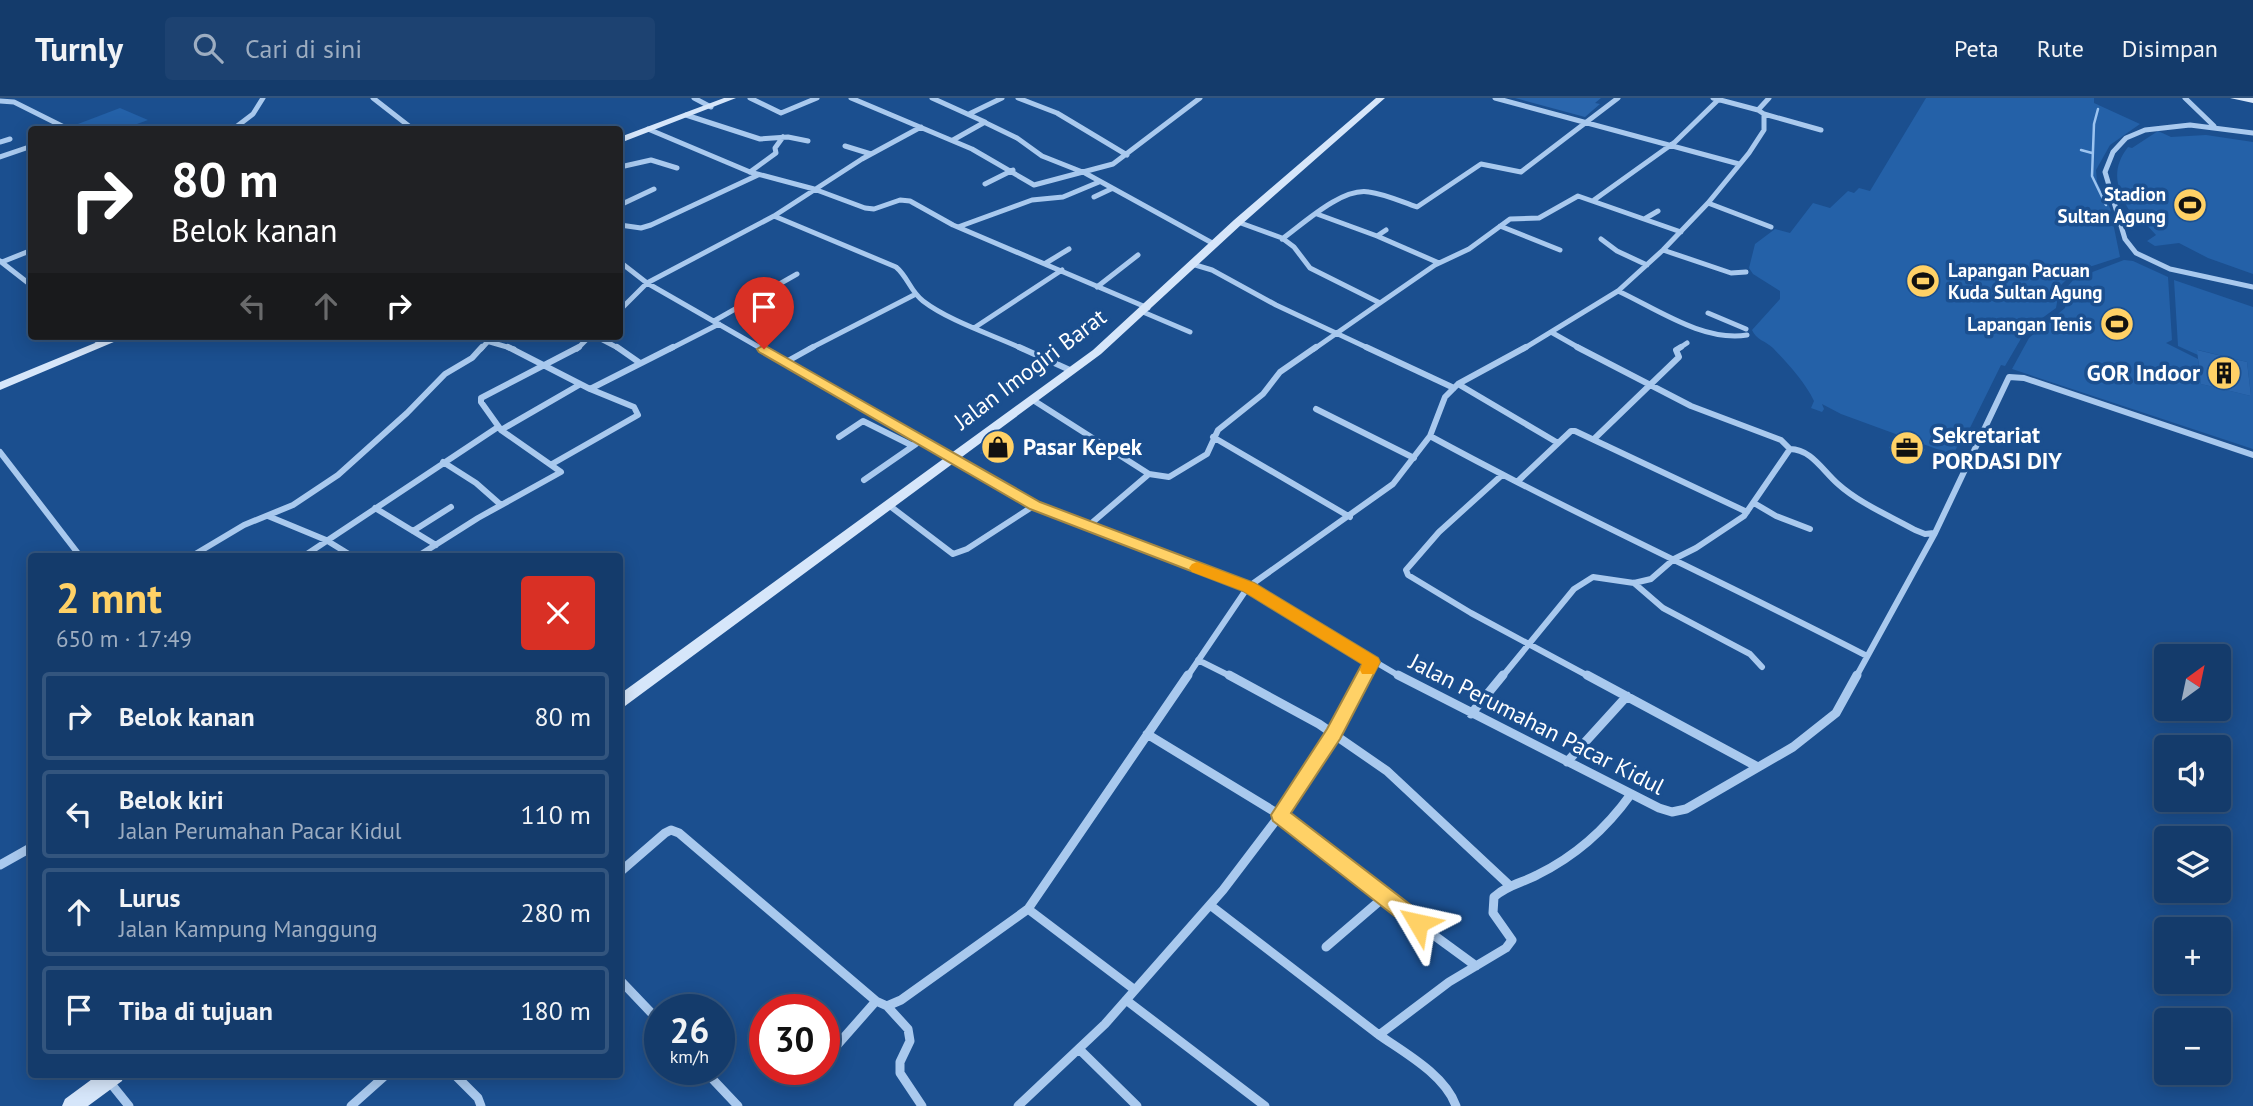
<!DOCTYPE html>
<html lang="id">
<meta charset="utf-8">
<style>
body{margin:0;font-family:"PT Sans",sans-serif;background:#1d4271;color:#f1f3f6;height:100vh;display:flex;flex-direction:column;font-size:26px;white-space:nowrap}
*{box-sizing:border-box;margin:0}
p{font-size:23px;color:#9dadc1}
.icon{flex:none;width:38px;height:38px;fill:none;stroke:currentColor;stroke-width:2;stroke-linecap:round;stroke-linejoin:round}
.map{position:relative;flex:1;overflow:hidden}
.details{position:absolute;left:28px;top:455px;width:595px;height:525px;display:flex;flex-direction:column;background:#143b6b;border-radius:7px;box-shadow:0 4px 18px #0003,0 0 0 2px #33557e}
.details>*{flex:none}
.top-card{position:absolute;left:28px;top:28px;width:595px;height:214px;border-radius:7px;box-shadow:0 4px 18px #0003,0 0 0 2px #33557e;background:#202124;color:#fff;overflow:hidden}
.needle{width:46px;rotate:33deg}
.fabs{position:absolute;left:2154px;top:546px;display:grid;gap:14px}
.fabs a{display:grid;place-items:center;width:77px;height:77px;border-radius:7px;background:#143b6b;box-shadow:0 4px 18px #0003,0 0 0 2px #33557e;font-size:35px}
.speed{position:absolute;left:644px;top:896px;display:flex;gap:14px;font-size:35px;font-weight:700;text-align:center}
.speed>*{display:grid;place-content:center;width:91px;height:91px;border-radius:50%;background:#143b6b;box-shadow:0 4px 18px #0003,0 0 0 2px #33557e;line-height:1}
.speed small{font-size:18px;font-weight:400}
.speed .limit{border:10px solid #d22;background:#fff;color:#111}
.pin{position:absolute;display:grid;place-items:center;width:60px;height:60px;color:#fff;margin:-72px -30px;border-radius:50% 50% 50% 0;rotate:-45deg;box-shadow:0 0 7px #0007}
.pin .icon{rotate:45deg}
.me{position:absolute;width:77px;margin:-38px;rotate:306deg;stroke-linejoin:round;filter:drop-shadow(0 0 5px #0008)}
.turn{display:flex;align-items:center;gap:24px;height:147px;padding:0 28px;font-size:32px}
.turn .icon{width:91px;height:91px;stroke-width:2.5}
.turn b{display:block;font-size:49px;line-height:60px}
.lanes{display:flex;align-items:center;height:66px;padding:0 28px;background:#0003;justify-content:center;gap:35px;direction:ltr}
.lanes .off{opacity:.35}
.round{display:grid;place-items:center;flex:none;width:74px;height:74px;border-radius:7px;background:#1d4271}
.overview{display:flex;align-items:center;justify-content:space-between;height:119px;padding:0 28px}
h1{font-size:42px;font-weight:600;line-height:52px;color:#ffd166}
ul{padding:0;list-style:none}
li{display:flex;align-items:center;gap:21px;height:88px;margin:0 14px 10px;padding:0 14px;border:4px solid #33557e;border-radius:7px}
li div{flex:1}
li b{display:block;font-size:26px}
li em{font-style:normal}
header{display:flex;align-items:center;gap:42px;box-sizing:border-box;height:98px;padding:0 35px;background:#143b6b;border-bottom:2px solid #33557e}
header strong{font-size:33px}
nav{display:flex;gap:38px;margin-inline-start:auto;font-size:24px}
.search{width:490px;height:63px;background:#1d4271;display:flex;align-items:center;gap:18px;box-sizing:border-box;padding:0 24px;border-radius:7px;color:#9dadc1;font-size:26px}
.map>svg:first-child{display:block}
</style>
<header>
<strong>Turnly</strong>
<div class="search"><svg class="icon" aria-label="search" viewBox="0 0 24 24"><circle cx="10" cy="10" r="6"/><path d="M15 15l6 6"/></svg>Cari di sini</div>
<nav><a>Peta</a><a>Rute</a><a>Disimpan</a></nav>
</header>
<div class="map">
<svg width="2253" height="1008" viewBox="0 0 2253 1008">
<rect width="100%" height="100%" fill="#1b4f8f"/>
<path fill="#2461a8" d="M1926 0H2094V5L2140 26 2110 47 2096 72 2097 84 2110 110 2120 159 2083 171 2068 180 2060 188 2056 210 2026 232 2005 268 2001 267 1963 344 1960 343 1953 357 1841 316 1822 306 1824 311 1822 314 1811 310 1814 303C1805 284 1788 266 1773 250 1766 243 1756 242 1752 232L1780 201V193L1753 176 1749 170 1755 146 1775 131 1790 135 1813 105 1830 110 1848 93 1854 95 1859 90 1870 93Z
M120 10 148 22 123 31 70 29Z
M2158 33 2171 39 2206 37 2253 44V176L2208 160 2179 145 2155 148 2147 143 2156 137 2133 112H2129C2116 89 2111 71 2128 49L2132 50Z
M2124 162 2133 163 2168 179 2172 242 2166 245 2198 261 2201 286 2251 298 2247 264 2198 252V257L2178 248 2174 182 2253 209V351L2012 271 2029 240 2065 210 2068 188 2074 181Z"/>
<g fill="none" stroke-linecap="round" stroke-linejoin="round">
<path stroke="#9cc4f0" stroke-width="2.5" d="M2098 11 2094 26 2092 78 2106 107
M2081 52 2092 55"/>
</g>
<path fill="#2a66ad" d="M1515 0H1601L1595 5 1600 6 1585 19Z
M2197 252 2247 264 2251 298 2201 286Z
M1894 340 1925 351 1921 361 1889 350Z
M999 341 1009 346 991 361 980 355Z"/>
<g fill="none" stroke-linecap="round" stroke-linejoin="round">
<path stroke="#a9c9ee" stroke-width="5" d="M373 0 414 32
M694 0 711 9
M750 0 781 15 817 0
M851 0 972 51 1034 87 1113 66 1200 0
M932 0 985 24 953 42
M1018 0 1057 15 1127 57
M1495 0 1739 66
M1713 0 1758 12
M2185 0 2214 28
M0 3 14 4 64 29
M969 16 1002 0
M1764 16 1821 32
M686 17 760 41 788 39 808 43
M986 25 1017 40 1042 58 1085 75 1214 146
M648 31 750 74 814 91 865 110 874 111 900 102 910 103 953 127 1148 210
M232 32 253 16 263 0
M2253 35 2190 27 2145 32 2126 40 2113 54 2105 74 2125 141 2136 155 2170 171 2253 189
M0 44 10 41
M845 48 871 56
M0 59 32 48
M620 69 651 62 677 70
M750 74 776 55 775 50 783 39
M985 86 1013 72
M1094 99 1111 91
M1594 102 1675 44 1717 3
M1708 105 1771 129
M620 107 654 91
M1317 116 1377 138 1386 132
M774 118 896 169C908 179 910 193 923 203 949 223 993 237 1023 251
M1646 120 1658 113
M1238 124 1282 140 1294 149 1310 170 1380 205 1435 167 1469 151 1510 121 1539 120 1578 98 1681 134
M620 127 641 130 651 127 758 77
M1500 128 1560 152
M958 129 1032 102 1063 99 1099 84
M1377 138 1439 165
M1282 141C1303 126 1342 89 1369 94 1385 96 1402 104 1417 109L1481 66 1521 74 1618 0
M1601 141 1617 153 1647 167
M1663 152 1731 175 1746 174
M0 163 32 188
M2 164 32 152
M620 164 647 185 762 251
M1046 165 1069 151
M1192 166 1212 172 1276 207 1370 251
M1097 189 1138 157
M1618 193C1657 211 1703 244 1747 237
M620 212 647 185 774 118 862 61 921 29
M1143 214 1190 234
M1708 215 1746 231
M714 223 797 176
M974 230 1062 172
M1551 234 1581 251
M91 238 101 246
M595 238 620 251
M490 244 514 251
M481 251 493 238
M577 251 590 238
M670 251 719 226
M809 251 914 197
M1314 251 1380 205
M1523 251 1618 193 1663 152 1708 105 1749 55 1764 32V16L1758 12 1769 0
M1678 251 1687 245"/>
<path stroke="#a9c9ee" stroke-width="6" d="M508 249 590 291
M617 249 640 265
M759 249 1035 407 1248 489 1401 579
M1019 249 1072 273
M1366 249 1454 290
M1577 249 1691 308 1781 342 1790 351C1811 351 1823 373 1838 386 1859 405 1890 418 1915 432L1925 436 1934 435
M786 264 813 249
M1458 286 1558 345
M1033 302 1149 376 1169 379 1207 356 1218 332 1263 296 1280 274 1316 249
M1316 311 1414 360
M501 332 579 287
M1430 338C1573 416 1722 483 1867 558
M839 339 863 323 913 348
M1213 339 1350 419
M1594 341 1679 259 1676 252 1681 249
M0 354 80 458
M443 364 476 385 501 407
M552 366 638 317 634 309 590 291 673 249
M1502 377 1439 434 1406 472 1408 477 1471 515 1590 579
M864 382 916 346
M1517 384 1571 333H1575L1747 414
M1754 405 1776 418 1810 431
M890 408 953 456 967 451 1035 407
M375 410 436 447
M268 418 326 442 352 458
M1087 429 1149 376
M413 433 451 409
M192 458 244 427 293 407 338 377 407 315 445 276 472 260 482 249
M304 458 498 329
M418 458 478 420 561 374 501 332 481 304V300L579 249
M1634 485 1663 510 1750 556 1762 569
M1198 562 1232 579
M1187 579 1248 489 1393 386 1430 338 1445 299 1458 286 1526 249
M1364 579 1372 564
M1502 579 1574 491 1593 479 1634 485 1651 481 1674 461 1696 450 1744 418 1790 351
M1856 579 1935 435 2009 279 2024 280 2253 357"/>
<path stroke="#a9c9ee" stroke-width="9" d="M1229 577 1319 626 1387 673 1508 786
M1398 577 1659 710 1672 714 1686 711 1793 649 1836 615 1857 577
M1587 577 1756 668
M1471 616 1503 577
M1147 636 1280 717 1383 800 1476 868
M1567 664 1627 598
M0 767 32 749
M620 774 665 735 671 732 679 735 876 903 887 908 901 902 1028 811 1188 577
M1210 807 1379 937
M1028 811 1135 892
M1326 849 1383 800
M620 882 660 924
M1126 902 1265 1008
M887 908 908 931 910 943 900 964V975L922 1008
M1079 951 1137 1008
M824 962 876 903
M703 971 738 1008
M454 976 478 1000 481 1008
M108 982 129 1008
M351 1008 387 976
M1018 1008 1105 926 1223 792 1280 717 1325 650 1365 577
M1456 1008C1445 977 1405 955 1379 937L1449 884 1506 850 1512 842 1493 815 1494 799C1507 787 1522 785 1537 777 1576 758 1606 731 1631 696"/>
<path fill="#d6e6fa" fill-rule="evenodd" d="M724 0H736L620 45V39Z
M1376 0H1385L1242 126 1101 256 625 608 620 610V596L1093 252 1234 122Z
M2230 0H2253V5Z
M112 238H128L0 292V284Z
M99 976H124L122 983 88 1008H62L65 1001Z"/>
</g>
<path fill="#ffd166" stroke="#a68842" stroke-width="2" d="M764 247 1040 404 1254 485 1378 560 1380 564 1340 641 1291 715 1425 818 1428 825 1425 831 1418 834 1411 831 1273 723 1271 717 1327 631 1362 566 1243 493 1030 411 759 254 757 251Z"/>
<path fill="#f59e0b" d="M1197 464 1254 485 1378 560 1380 564 1374 576H1362L1360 572 1362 566 1243 493 1192 474 1189 470 1192 466Z"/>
<defs>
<g id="stadium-disc" transform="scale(1.75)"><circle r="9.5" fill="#ffd166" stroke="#1b4f8f"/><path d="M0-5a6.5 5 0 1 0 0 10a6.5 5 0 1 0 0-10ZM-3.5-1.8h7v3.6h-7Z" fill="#111"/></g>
<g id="building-disc" transform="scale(1.75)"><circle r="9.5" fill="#ffd166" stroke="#1b4f8f"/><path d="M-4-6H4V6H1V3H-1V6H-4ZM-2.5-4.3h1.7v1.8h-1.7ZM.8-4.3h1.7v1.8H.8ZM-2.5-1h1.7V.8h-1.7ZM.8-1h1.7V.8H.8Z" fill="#111"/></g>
<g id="shop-disc" transform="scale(1.75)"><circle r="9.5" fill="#ffd166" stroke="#1b4f8f"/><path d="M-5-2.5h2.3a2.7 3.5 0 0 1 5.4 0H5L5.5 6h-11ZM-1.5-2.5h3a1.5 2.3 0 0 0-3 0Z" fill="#111"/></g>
<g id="office-disc" transform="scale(1.75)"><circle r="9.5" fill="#ffd166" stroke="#1b4f8f"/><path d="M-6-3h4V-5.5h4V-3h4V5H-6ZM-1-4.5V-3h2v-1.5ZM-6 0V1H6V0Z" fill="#111"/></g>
</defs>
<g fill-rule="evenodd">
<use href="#stadium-disc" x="2190" y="107"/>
<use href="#stadium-disc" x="1923" y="183"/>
<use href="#stadium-disc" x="2117" y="226"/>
<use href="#building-disc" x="2224" y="275"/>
<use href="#shop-disc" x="998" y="349"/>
<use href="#office-disc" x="1907" y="350"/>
</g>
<g text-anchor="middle" stroke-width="7" stroke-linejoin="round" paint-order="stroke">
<g font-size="19" font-weight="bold" fill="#fff" stroke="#1b4f8f" text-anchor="end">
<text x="2166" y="103">Stadion<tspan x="2166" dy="22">Sultan Agung</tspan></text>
<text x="1948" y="179" text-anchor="start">Lapangan Pacuan<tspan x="1948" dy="22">Kuda Sultan Agung</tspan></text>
<text x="2092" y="233">Lapangan Tenis</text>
</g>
<g font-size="23" fill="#fff" stroke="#1b4f8f">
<text transform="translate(1030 271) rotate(-37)" y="8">Jalan Imogiri Barat</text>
<text transform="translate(1537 626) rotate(27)" y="8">Jalan Perumahan Pacar Kidul</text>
</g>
<g font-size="23" font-weight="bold" fill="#fff" stroke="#1b4f8f" text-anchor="start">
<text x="2200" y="283" text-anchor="end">GOR Indoor</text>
<text x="1932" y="345">Sekretariat<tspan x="1932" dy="26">PORDASI DIY</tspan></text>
<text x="1023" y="357">Pasar Kepek</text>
</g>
</g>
</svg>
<div class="fabs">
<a><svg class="needle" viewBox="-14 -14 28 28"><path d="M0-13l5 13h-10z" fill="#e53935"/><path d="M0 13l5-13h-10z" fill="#9dadc1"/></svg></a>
<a><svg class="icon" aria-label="sound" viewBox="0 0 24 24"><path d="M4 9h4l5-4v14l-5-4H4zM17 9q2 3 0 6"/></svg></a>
<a><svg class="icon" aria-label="layers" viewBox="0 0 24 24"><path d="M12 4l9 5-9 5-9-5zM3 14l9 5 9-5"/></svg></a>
<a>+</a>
<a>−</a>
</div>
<div class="speed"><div>26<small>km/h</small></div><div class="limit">30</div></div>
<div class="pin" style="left:764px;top:251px;background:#d93025"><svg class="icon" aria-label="arrive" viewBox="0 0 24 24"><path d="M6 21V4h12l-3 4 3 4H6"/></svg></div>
<svg class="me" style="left:1418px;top:825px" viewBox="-20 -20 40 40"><path d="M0-17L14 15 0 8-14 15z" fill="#ffd166" stroke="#fff" stroke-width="4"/></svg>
<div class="top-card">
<div class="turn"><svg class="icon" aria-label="right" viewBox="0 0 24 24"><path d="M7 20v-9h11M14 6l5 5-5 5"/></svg><div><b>80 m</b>Belok kanan</div></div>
<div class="lanes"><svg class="icon off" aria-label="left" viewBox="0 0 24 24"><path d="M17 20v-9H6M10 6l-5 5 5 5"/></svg><svg class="icon off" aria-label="ahead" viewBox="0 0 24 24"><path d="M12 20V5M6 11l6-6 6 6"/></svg><svg class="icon" aria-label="right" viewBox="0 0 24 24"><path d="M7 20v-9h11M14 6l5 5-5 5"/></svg></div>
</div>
<section class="details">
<div class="overview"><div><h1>2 mnt</h1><p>650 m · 17:49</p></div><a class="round" style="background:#d93025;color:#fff"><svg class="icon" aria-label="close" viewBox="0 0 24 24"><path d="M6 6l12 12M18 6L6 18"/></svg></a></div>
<ul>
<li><svg class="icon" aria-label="right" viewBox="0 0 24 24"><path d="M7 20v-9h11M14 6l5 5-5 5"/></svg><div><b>Belok kanan</b></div><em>80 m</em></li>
<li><svg class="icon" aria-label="left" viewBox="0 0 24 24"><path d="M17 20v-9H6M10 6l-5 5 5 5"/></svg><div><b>Belok kiri</b><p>Jalan Perumahan Pacar Kidul</p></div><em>110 m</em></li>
<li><svg class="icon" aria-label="ahead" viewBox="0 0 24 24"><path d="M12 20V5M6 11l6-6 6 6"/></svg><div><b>Lurus</b><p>Jalan Kampung Manggung</p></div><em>280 m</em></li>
<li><svg class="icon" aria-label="arrive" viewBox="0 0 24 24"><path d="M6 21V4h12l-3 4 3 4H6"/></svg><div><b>Tiba di tujuan</b></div><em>180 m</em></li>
</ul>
</section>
</div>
